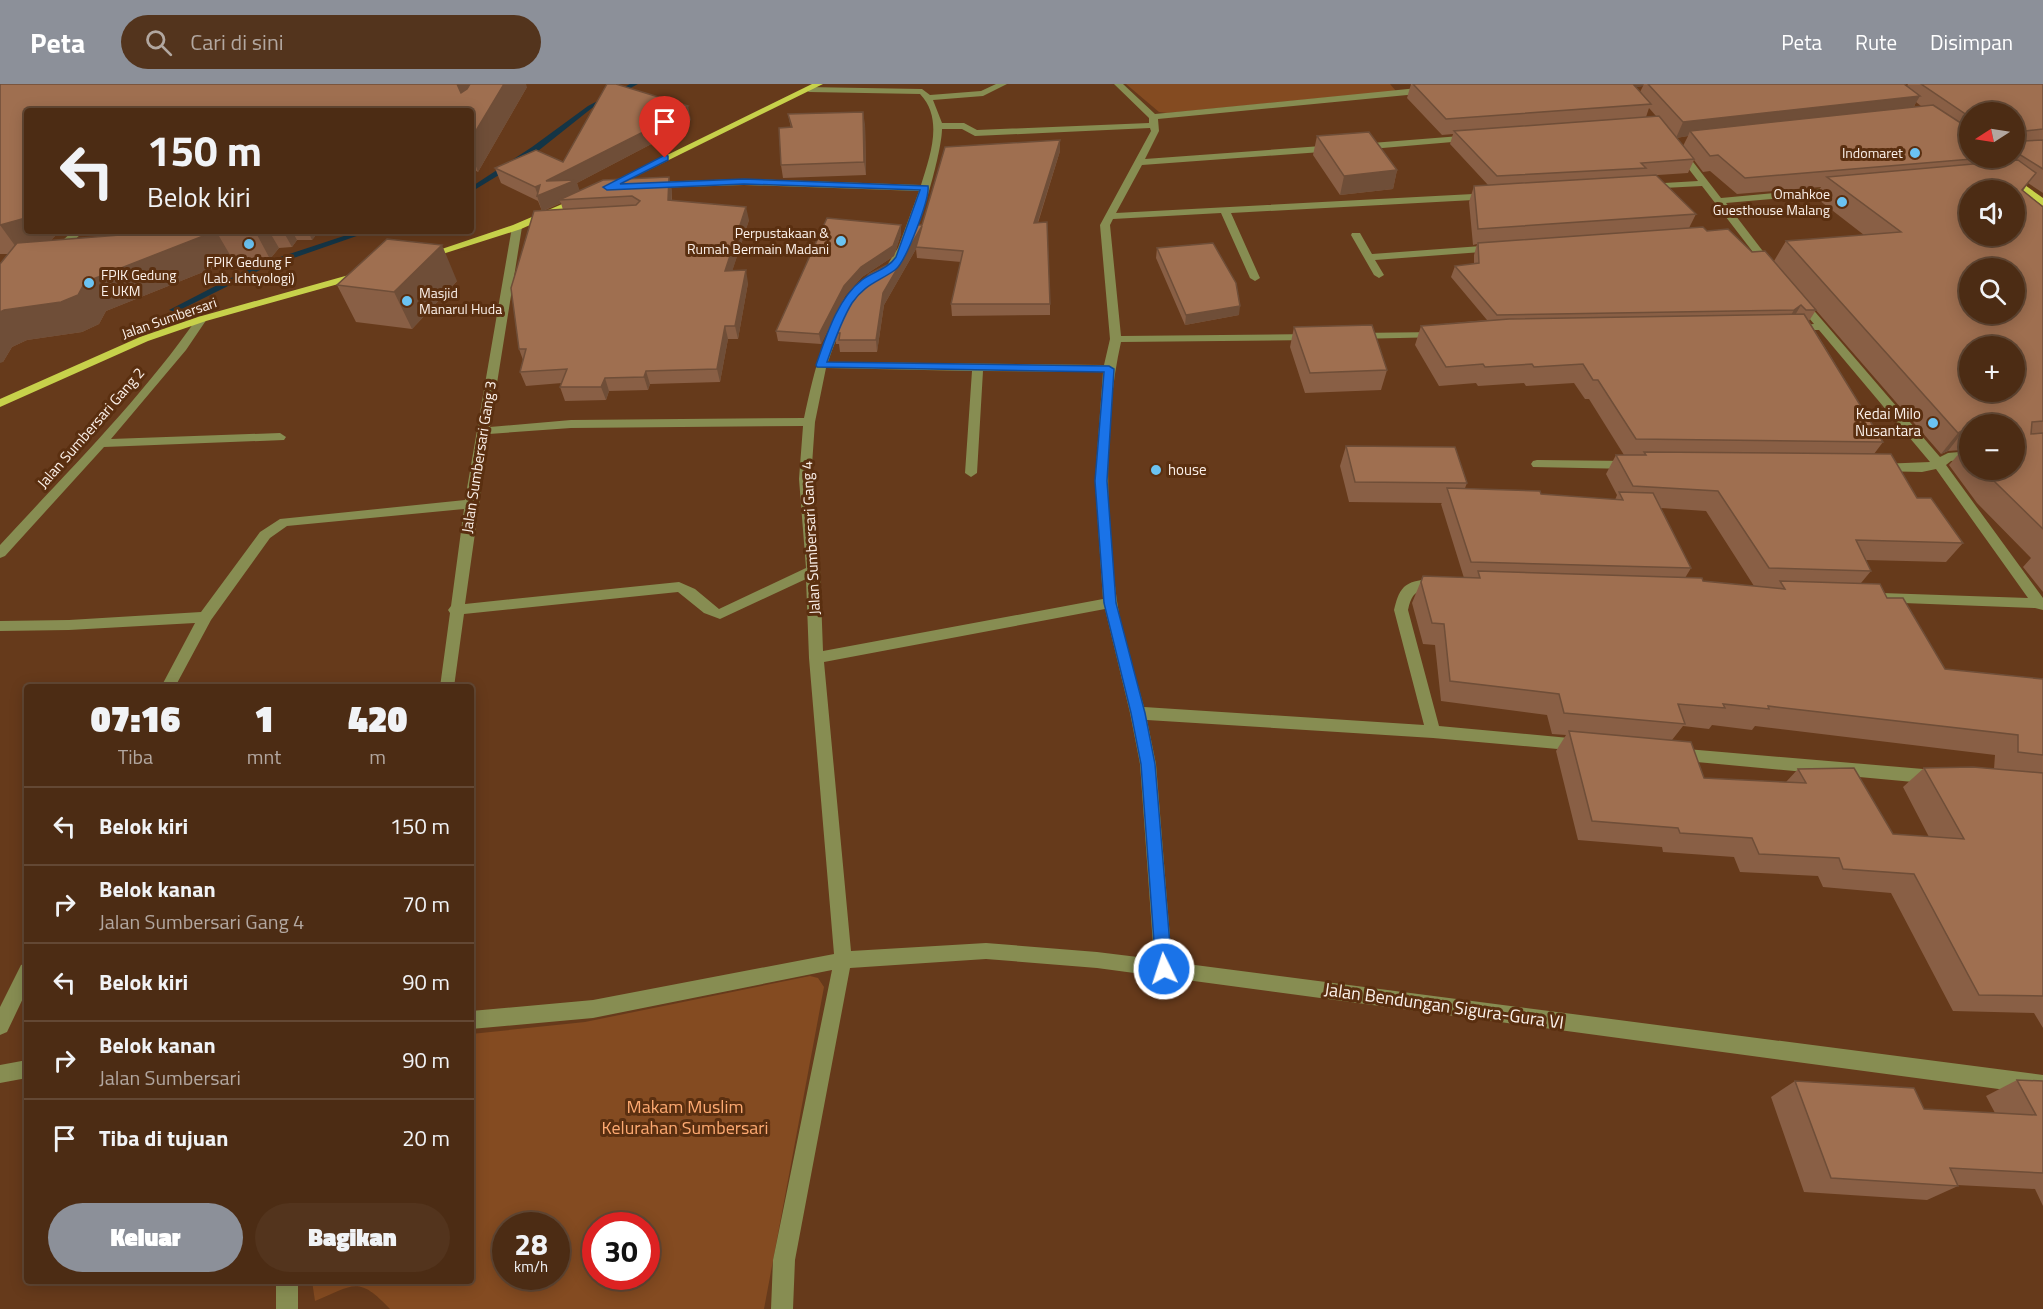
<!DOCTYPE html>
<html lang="id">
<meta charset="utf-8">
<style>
body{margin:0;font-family:"Titillium Web",sans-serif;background:#53341d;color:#f1f3f6;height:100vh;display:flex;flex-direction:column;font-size:22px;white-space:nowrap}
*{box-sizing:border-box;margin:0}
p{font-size:20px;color:#b2a7a0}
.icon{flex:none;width:33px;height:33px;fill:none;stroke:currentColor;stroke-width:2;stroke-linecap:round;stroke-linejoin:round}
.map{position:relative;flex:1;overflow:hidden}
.sheet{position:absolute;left:24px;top:600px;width:450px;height:600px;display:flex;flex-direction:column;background:#4c2c14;border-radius:6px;box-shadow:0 3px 15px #0003,0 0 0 2px #634834}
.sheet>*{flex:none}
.hud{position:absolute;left:24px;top:24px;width:450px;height:126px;border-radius:6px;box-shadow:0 3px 15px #0003,0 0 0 2px #634834;background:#4c2c14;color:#f1f3f6;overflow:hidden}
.needle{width:39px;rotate:258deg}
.buttons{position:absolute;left:1959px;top:18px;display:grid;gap:12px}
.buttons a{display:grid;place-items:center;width:66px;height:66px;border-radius:50%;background:#4c2c14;box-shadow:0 3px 15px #0003,0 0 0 2px #634834;font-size:30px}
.speed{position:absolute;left:492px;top:1128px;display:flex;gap:12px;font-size:30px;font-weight:700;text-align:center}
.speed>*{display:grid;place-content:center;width:78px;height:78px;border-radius:50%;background:#4c2c14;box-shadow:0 3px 15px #0003,0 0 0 2px #634834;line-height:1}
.speed small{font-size:15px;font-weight:400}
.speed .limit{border:9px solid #d22;background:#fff;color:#111}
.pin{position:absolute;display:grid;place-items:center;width:51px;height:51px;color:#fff;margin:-62px -26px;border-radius:50% 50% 50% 0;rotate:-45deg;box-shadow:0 0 6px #0007}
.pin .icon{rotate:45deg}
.me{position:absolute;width:66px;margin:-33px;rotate:356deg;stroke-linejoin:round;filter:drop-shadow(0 0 4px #0008)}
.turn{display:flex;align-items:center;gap:21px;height:126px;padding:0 24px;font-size:27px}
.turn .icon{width:78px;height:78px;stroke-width:2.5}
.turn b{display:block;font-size:42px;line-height:51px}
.eta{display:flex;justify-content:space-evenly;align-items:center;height:102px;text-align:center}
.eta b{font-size:36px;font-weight:800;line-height:42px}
.primary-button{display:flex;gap:12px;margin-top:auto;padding:12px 24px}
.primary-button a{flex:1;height:69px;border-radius:36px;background:#8c9099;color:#fff;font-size:24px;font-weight:800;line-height:69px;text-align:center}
.primary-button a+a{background:#53341d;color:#f1f3f6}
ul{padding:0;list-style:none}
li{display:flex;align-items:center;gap:18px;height:78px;padding:0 24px;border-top:2px solid #634834}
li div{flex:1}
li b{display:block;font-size:22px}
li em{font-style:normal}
header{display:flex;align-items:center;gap:36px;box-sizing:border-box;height:84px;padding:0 30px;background:#8c9099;color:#fff}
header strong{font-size:28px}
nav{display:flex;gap:33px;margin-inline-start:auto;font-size:21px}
.search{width:420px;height:54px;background:#53341d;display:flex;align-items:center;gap:15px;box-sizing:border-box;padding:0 21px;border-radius:33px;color:#b2a7a0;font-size:22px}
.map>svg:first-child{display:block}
</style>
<header>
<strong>Peta</strong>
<div class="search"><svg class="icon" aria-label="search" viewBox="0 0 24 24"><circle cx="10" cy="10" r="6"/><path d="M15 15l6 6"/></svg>Cari di sini</div>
<nav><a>Peta</a><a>Rute</a><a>Disimpan</a></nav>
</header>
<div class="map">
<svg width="2043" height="1225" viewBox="0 0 2043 1225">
<rect width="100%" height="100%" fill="#663a1b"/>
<path fill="#844b21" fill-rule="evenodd" d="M1126 0H1390L1396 7 1167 29 1159 28Z
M810 892 818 894 824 903 764 1225H390C358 1191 354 1201 315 1217L312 1197H471V950L585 938ZM506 1142H556V1192H506ZM596 1142H646V1192H596Z"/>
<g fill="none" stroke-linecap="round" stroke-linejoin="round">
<path fill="#143546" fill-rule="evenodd" d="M630 0H638L592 24 538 67 471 108V103L532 63 588 22Z
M359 147H371L262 185 176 228 169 226 256 181Z"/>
<path fill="#878d52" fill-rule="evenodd" d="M996 0H1007L983 12 933 16 942 39H964L977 46 1149 39V34L1114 0H1123L1155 30 1428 3 1432 6 1428 9 1158 35 1159 47 1145 75 1335 61 1340 64 1335 67 1142 81 1116 129 1492 109 1497 112 1492 115 1231 129 1260 194 1255 197 1250 194 1221 129 1113 135 1110 141 1121 252 1313 250 1319 253 1313 256 1121 258C1103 338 1106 436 1117 517 1122 553 1135 589 1144 623L1424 641 1394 526C1396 518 1398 509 1404 503 1412 495 1438 492 1445 501L1443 504C1423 510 1414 499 1408 526L1439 642 1580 655 1585 657 1588 661 1585 665 1580 667 1433 654 1147 636 1156 680 1172 878 2043 991V1011L1097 884 986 875 850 884 795 1176 793 1225H771L773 1176 832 886 593 934 471 945V927L593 916 834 870 809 574 806 495 720 535 704 529 678 508 464 530 454 603H440L450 529 448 526 451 522 464 425 287 442 270 454 211 536 175 603H161L195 539 69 546 0 547V537L69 536 201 528 260 448 280 435 465 416 512 143 517 140 522 143 490 343 571 336 804 334C815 284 825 238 859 198L863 197 868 200C848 227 839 246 828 278L1104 281 1110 255 1100 141 1151 47 1150 44 975 52 962 45H942C942 70 912 180 889 189L884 186 898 164 919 107 744 101 652 104 647 101 652 98 744 95 921 101C930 72 944 35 920 10L809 8 805 5 806 3 922 5 930 11 981 7ZM826 284 972 287 965 389 971 393 977 389 983 287 1103 288 1095 397 1103 515 823 567 820 486 811 395 815 338ZM803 342 799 395 806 484 719 525 695 505 679 498 465 520 489 350 571 344ZM1105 525 1130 629 1140 680 1154 875 1097 868 986 859 851 867 824 578Z
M1473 51 1476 52V56L1359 66 1354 63 1359 60Z
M1677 65H1683L1721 114 1838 103 1843 106 1838 109 1726 119 1775 183 1770 186 1766 185 1702 102 1644 105V101L1647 100 1698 97 1675 67Z
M73 147H84L60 170H52V166Z
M1352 149H1360L1372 170 1495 161 1500 164 1495 167 1375 176 1384 191 1379 194 1374 191 1351 151Z
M1800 214 1804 215 1940 373 1948 369 1970 367V375L1951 377 1946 381 2043 514V526L2035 524 1877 518 1875 514 1877 510 1882 509 2028 514 1936 385 1922 388 1876 387 1874 384 1876 381 1880 380 1930 378 1819 246H1788V242L1814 240 1795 217Z
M202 232 207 235 186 266 111 355 280 349 286 353 284 356 104 363 5 472 0 474V461C68 387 141 315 198 233Z
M1439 248 1443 249V253L1355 255 1349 252 1355 249Z
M1537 376 1631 377 1637 381 1631 385 1533 383 1531 380 1533 377Z
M1675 664 1935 686 1941 688 1943 693 1941 698 1935 700 1675 676 1669 674 1667 670 1669 666Z
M27 879V906L7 948 0 951V923L21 881Z
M27 976V994L0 999V981Z
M276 1197H298V1225H276Z"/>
<path fill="#c7d14b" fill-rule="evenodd" d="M812 0H823L608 106 600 104Z
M1978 74H1987L2043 114V122Z
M581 112 584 113V117L521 145 430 174 421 172 513 141Z
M363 187 368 190 367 192 206 237 148 257 0 323V315L140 253 198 233Z"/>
</g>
<path fill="#895f45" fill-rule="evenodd" d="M0 0 527 3 478 88 471 84V27H27V147H60L50 157 172 147H334L331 151H316L312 156H297L292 163 279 164 270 175 233 176 106 227 99 240 82 248 27 256 12 263 3 278 8 170H0Z
M1411 0H1904L1907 2 1908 0H2043V109L2028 99 2023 107 2043 123V508L2023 483 2031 474 1977 419 1949 381 1962 366 1948 367 1941 370 1808 217 1816 226 1809 237 1883 358 1874 370 1963 459 1946 478 1866 476 1871 487 1861 499 1887 514 1945 585 2043 595V944L2034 929 1953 927 1891 809 1823 803 1818 792 1740 788 1734 773 1663 768 1662 763 1578 756 1556 667 1566 651 1552 650 1547 631 1441 617 1435 561 1423 560 1412 519 1423 492 1464 494 1441 420 1442 419 1349 418 1340 382 1346 362 1467 399 1465 404 1615 416 1617 411 1606 390 1616 371H1624L1589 315H1585L1574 299 1526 302 1524 299 1478 302 1476 299 1439 302 1415 261 1421 242 1487 236 1451 193 1455 182 1474 180V171L1477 160 1473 161 1469 118 1474 102 1488 101 1450 60 1453 50 1442 51 1407 14ZM1643 2 1640 8 1636 3ZM1916 18 1921 22 1914 23ZM1649 24 1656 32 1646 33ZM1970 28H2014V74H1970ZM1688 52 1683 62 1676 54ZM1694 76 1703 88 1710 87 1737 110 1821 103 1815 113 1864 151 1786 157 1774 177 1707 147 1689 144 1696 130 1643 92 1688 89ZM1970 340H2014V386H1970ZM1661 424 1706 427 1754 502 1703 497 1685 494 1691 484ZM1712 641 1752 646 1755 642 1995 671 1994 685 1924 684 1903 703 1929 753 1893 750 1798 685 1786 698 1704 694 1672 656 1683 642 1709 645Z
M788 30 865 40 866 91 783 94 781 81 791 44Z
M691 36 680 43V45L577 99 579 107 672 106V117L749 136 732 187 748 199 738 255H728L720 298 650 300 648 306 609 307 606 316 565 317 560 303 562 299 526 302 520 288 523 276 519 265 542 127 538 117 501 99 495 84 563 78ZM561 119 563 126 543 127Z
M1317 52 1397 86 1393 105 1340 111 1313 71Z
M1060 56V67L1038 139 1050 220V231L952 232 951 220 961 178 917 174 916 165 884 221 877 268H840L839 260H836L835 249 899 175 922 141Z
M901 150 894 172 862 193 845 212 821 260 778 257 776 247Z
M1157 164 1239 231 1185 241 1156 174Z
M457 197 412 245 356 238 337 201Z
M1294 243 1387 286 1381 306 1305 309 1290 263Z
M2017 996 2043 997V1122L2035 1105 1957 1101 1958 1102 1927 1116 1804 1108 1771 1013 1795 997 1924 1025 1995 1029 1986 1012Z"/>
<path fill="#6f4e38" d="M457 0H479L467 26Z
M504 0H526L527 3 478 88 471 68V55Z
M1632 0H1644L1643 2 1631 4Z
M1920 12 1911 27 1690 47 1688 52 1676 54 1683 38Z
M688 22 691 36 680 43V45L577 99 581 110 559 116 561 119 542 127 537 112H538L535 103Z
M863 28 865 40 866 91 864 78Z
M1060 56V67L1034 150V139Z
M1397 86 1393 105 1340 111 1344 92Z
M669 93 672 106 671 129 668 116Z
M746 123 749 136 728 200 725 187Z
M27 131V147H60L43 164 21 170 0 141Z
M901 141V150L894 172 862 193 845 212 821 260 819 250 844 202Z
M922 142 916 165 884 221 877 268 876 256 883 209Z
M216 147 233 176 106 227 99 240 82 248 27 256 12 263 3 278 0 279V228L85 198Z
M255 147H269L279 164 270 175Z
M283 147H292L297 156 292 163Z
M308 147H314L316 151 312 156Z
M442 161 457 197 412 245 394 208Z
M746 186 748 199 738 255 735 242Z
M1801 221 1794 233 1787 238 1794 226Z
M1240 222 1239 231 1185 241 1186 231Z
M725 242 728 255 720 298 717 285Z
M646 287 650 300 648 306 644 293Z
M605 294 609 307 606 316 601 303Z
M1965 345 1948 367 1941 370 1958 349Z"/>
<path fill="#9f6f50" stroke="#6f4e38" stroke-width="1.5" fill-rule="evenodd" d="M0 0H457L461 9 467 5 470 0H504L471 55V27H27V131L22 135 0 141Z
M607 0H616L688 22 675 30 677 31 546 97 576 96 537 112 540 101 535 103 495 84 536 66 563 78Z
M1413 0H1633L1651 20 1446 35Z
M1648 0H1904L1920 12 1683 38Z
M1921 0H2043V45L2025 47 2023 57 2043 56V85L2014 67V28H1970V33Z
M1933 21 1970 45V74H1984L1745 94 1718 71 1710 72 1690 47Z
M863 28 864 78 781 81 779 44 792 43 788 30Z
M1659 32 1694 75 1641 79 1646 84 1497 92 1454 47Z
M1369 48 1397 86 1344 92 1317 52Z
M1060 56 1034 139 1047 138 1050 220H951L963 167 916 163 922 142 883 209 876 256H839L840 249H835L853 209 869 190 899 175 907 163 915 141H922L945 63Z
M2018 76 2036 89 2022 106 2043 123V337L2032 338 2031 350 2043 349V445L1995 398 1986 386H2014V340H1970V345H1965L1958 349 1786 157 1901 148 1827 93ZM1970 106H2014V152H1970ZM1970 184H2014V230H1970ZM1970 262H2014V308H1970Z
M1656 91 1696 130 1478 145 1474 102Z
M669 93 668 116 746 123 725 187 746 186 735 242H725L717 285 646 287 644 293 605 294 601 303H560L567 285 520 288 526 265H519L511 204 534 127 636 121 640 117 632 112 559 116 603 96Z
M827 134 901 141 893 162 861 183 844 202 819 250 776 247Z
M1703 143 1707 147 1728 145 1752 168 1765 167 1816 226H1806L1801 221 1794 226 1497 231 1455 182 1479 179 1478 159Z
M172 147H216L85 198 78 211 61 218 4 226 0 228V180L17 159Z
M387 155 442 161 394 208 337 201Z
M1213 159 1236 199 1240 222 1186 231 1157 164Z
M1804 230 1883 358 1636 355 1598 296H1593L1583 280 1534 283 1532 280 1485 283 1483 280 1446 283 1421 242 1509 235Z
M1372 241 1387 286 1310 289 1294 243Z
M1346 362 1455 363 1467 399 1355 398Z
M1644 368 1891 370 1917 414H1931L1963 459 1856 456 1871 487 1769 484 1718 407 1633 402 1616 371H1646Z
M1447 404 1540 407 1541 410 1623 416 1619 408 1653 409 1691 484 1471 478Z
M1478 487 1702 494 1703 497 1785 505 1780 497 1880 500 1887 514H1903L1945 585 2043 595V671L2018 668V651L1768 622 1769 625 1723 620 1725 624 1678 620 1685 640 1564 629 1559 610 1450 597 1444 540 1432 539 1421 498 1423 492 1480 494Z
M1569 647 1691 658 1704 694 1806 699 1798 685 1854 684 1893 750 1964 755 1924 684 1973 683 2043 689V912L1979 911 1914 790 1843 785 1839 774 1759 770 1752 754 1680 749 1678 744 1592 737Z
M2017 996 2043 997V1089L1950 1084 1958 1102 1831 1094 1795 997 1914 1004 1924 1025 2036 1031Z"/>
<path fill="#1a73e8" stroke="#114b97" stroke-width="1.5" d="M665 71 668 72V76L620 100 744 95 928 102C930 114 906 178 895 186 878 198 865 200 852 219 841 237 834 258 827 278L1109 282 1114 285 1107 397 1116 519 1145 629 1155 680 1172 885 1169 891 1164 893 1158 891 1156 885 1141 680 1131 629 1104 519 1095 397 1104 288 817 283 816 281C826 253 837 215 862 196 874 187 887 186 896 173L920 106 744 100 607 106 603 103Z"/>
<g fill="#6bc3f2" stroke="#5a2f10" stroke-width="2">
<circle cx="1915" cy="69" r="6"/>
<circle cx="1842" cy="118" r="6"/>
<circle cx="841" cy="157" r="6"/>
<circle cx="249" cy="160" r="6"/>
<circle cx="89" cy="199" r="6"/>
<circle cx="407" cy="217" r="6"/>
<circle cx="1933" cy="339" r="6"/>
<circle cx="1156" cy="386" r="6"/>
</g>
<g text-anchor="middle" stroke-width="6" stroke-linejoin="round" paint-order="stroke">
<g font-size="14" fill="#fcf1ea" stroke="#5a2f10" text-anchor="end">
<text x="1903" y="74">Indomaret</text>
<text x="1830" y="115">Omahkoe<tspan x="1830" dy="16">Guesthouse Malang</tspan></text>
<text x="829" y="154">Perpustakaan &amp;<tspan x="829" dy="16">Rumah Bermain Madani</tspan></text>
<text x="249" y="183" text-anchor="middle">FPIK Gedung F<tspan x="249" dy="16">(Lab. Ichtyologi)</tspan></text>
<text x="101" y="196" text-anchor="start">FPIK Gedung<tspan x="101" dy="16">E UKM</tspan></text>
<text x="419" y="214" text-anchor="start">Masjid<tspan x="419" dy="16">Manarul Huda</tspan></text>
</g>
<g font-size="14" fill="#fcf1ea" stroke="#5a2f10">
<text transform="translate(169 234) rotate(-19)" y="5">Jalan Sumbersari</text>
</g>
<g font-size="15" fill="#fcf1ea" stroke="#5a2f10" text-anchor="end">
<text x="1921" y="335">Kedai Milo<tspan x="1921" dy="17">Nusantara</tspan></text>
<text x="1168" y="391" text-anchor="start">house</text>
</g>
<g font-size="15" fill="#fcf1ea" stroke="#5a2f10">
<text transform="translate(91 344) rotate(-49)" y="5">Jalan Sumbersari Gang 2</text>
<text transform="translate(479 373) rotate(-81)" y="5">Jalan Sumbersari Gang 3</text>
<text transform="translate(811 454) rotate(-93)" y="5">Jalan Sumbersari Gang 4</text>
</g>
<g font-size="18" fill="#fcf1ea" stroke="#5a2f10">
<text transform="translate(1444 922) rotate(8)" y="6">Jalan Bendungan Sigura-Gura VI</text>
</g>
<g font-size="18" fill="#feaa72" stroke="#5a2f10">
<text x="685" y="1029">Makam Muslim<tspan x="685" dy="21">Kelurahan Sumbersari</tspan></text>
</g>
</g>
</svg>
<div class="buttons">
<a><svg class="needle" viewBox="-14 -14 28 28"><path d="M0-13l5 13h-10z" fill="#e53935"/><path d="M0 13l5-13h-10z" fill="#b2a7a0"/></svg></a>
<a><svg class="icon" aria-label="sound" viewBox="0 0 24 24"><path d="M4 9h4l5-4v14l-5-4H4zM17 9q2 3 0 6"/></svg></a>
<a><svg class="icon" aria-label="search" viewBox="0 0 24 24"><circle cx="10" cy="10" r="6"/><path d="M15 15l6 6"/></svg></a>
<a>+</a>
<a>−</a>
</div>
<div class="speed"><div>28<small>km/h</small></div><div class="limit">30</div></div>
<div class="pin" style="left:665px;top:74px;background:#d93025"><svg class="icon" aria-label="arrive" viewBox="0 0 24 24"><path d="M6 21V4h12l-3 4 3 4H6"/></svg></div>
<svg class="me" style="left:1164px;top:885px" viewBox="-20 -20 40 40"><circle r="17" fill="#1a73e8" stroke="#fff" stroke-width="3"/><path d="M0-11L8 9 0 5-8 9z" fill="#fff"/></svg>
<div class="hud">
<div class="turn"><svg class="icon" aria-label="left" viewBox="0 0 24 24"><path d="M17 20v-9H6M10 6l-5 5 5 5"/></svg><div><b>150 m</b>Belok kiri</div></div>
</div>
<section class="sheet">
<div class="eta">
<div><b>07:16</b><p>Tiba</p></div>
<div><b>1</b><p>mnt</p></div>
<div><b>420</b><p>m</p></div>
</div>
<ul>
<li><svg class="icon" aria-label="left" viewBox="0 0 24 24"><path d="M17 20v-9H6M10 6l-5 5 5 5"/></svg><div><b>Belok kiri</b></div><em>150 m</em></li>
<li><svg class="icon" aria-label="right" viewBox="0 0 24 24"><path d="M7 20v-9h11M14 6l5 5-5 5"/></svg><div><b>Belok kanan</b><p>Jalan Sumbersari Gang 4</p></div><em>70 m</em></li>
<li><svg class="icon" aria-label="left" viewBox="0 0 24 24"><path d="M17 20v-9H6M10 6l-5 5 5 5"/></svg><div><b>Belok kiri</b></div><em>90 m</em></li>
<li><svg class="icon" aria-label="right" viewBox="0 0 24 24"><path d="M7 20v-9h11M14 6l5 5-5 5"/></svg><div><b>Belok kanan</b><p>Jalan Sumbersari</p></div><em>90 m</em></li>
<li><svg class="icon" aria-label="arrive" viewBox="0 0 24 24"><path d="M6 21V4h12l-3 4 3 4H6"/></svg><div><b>Tiba di tujuan</b></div><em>20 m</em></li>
</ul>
<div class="primary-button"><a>Keluar</a><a>Bagikan</a></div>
</section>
</div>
